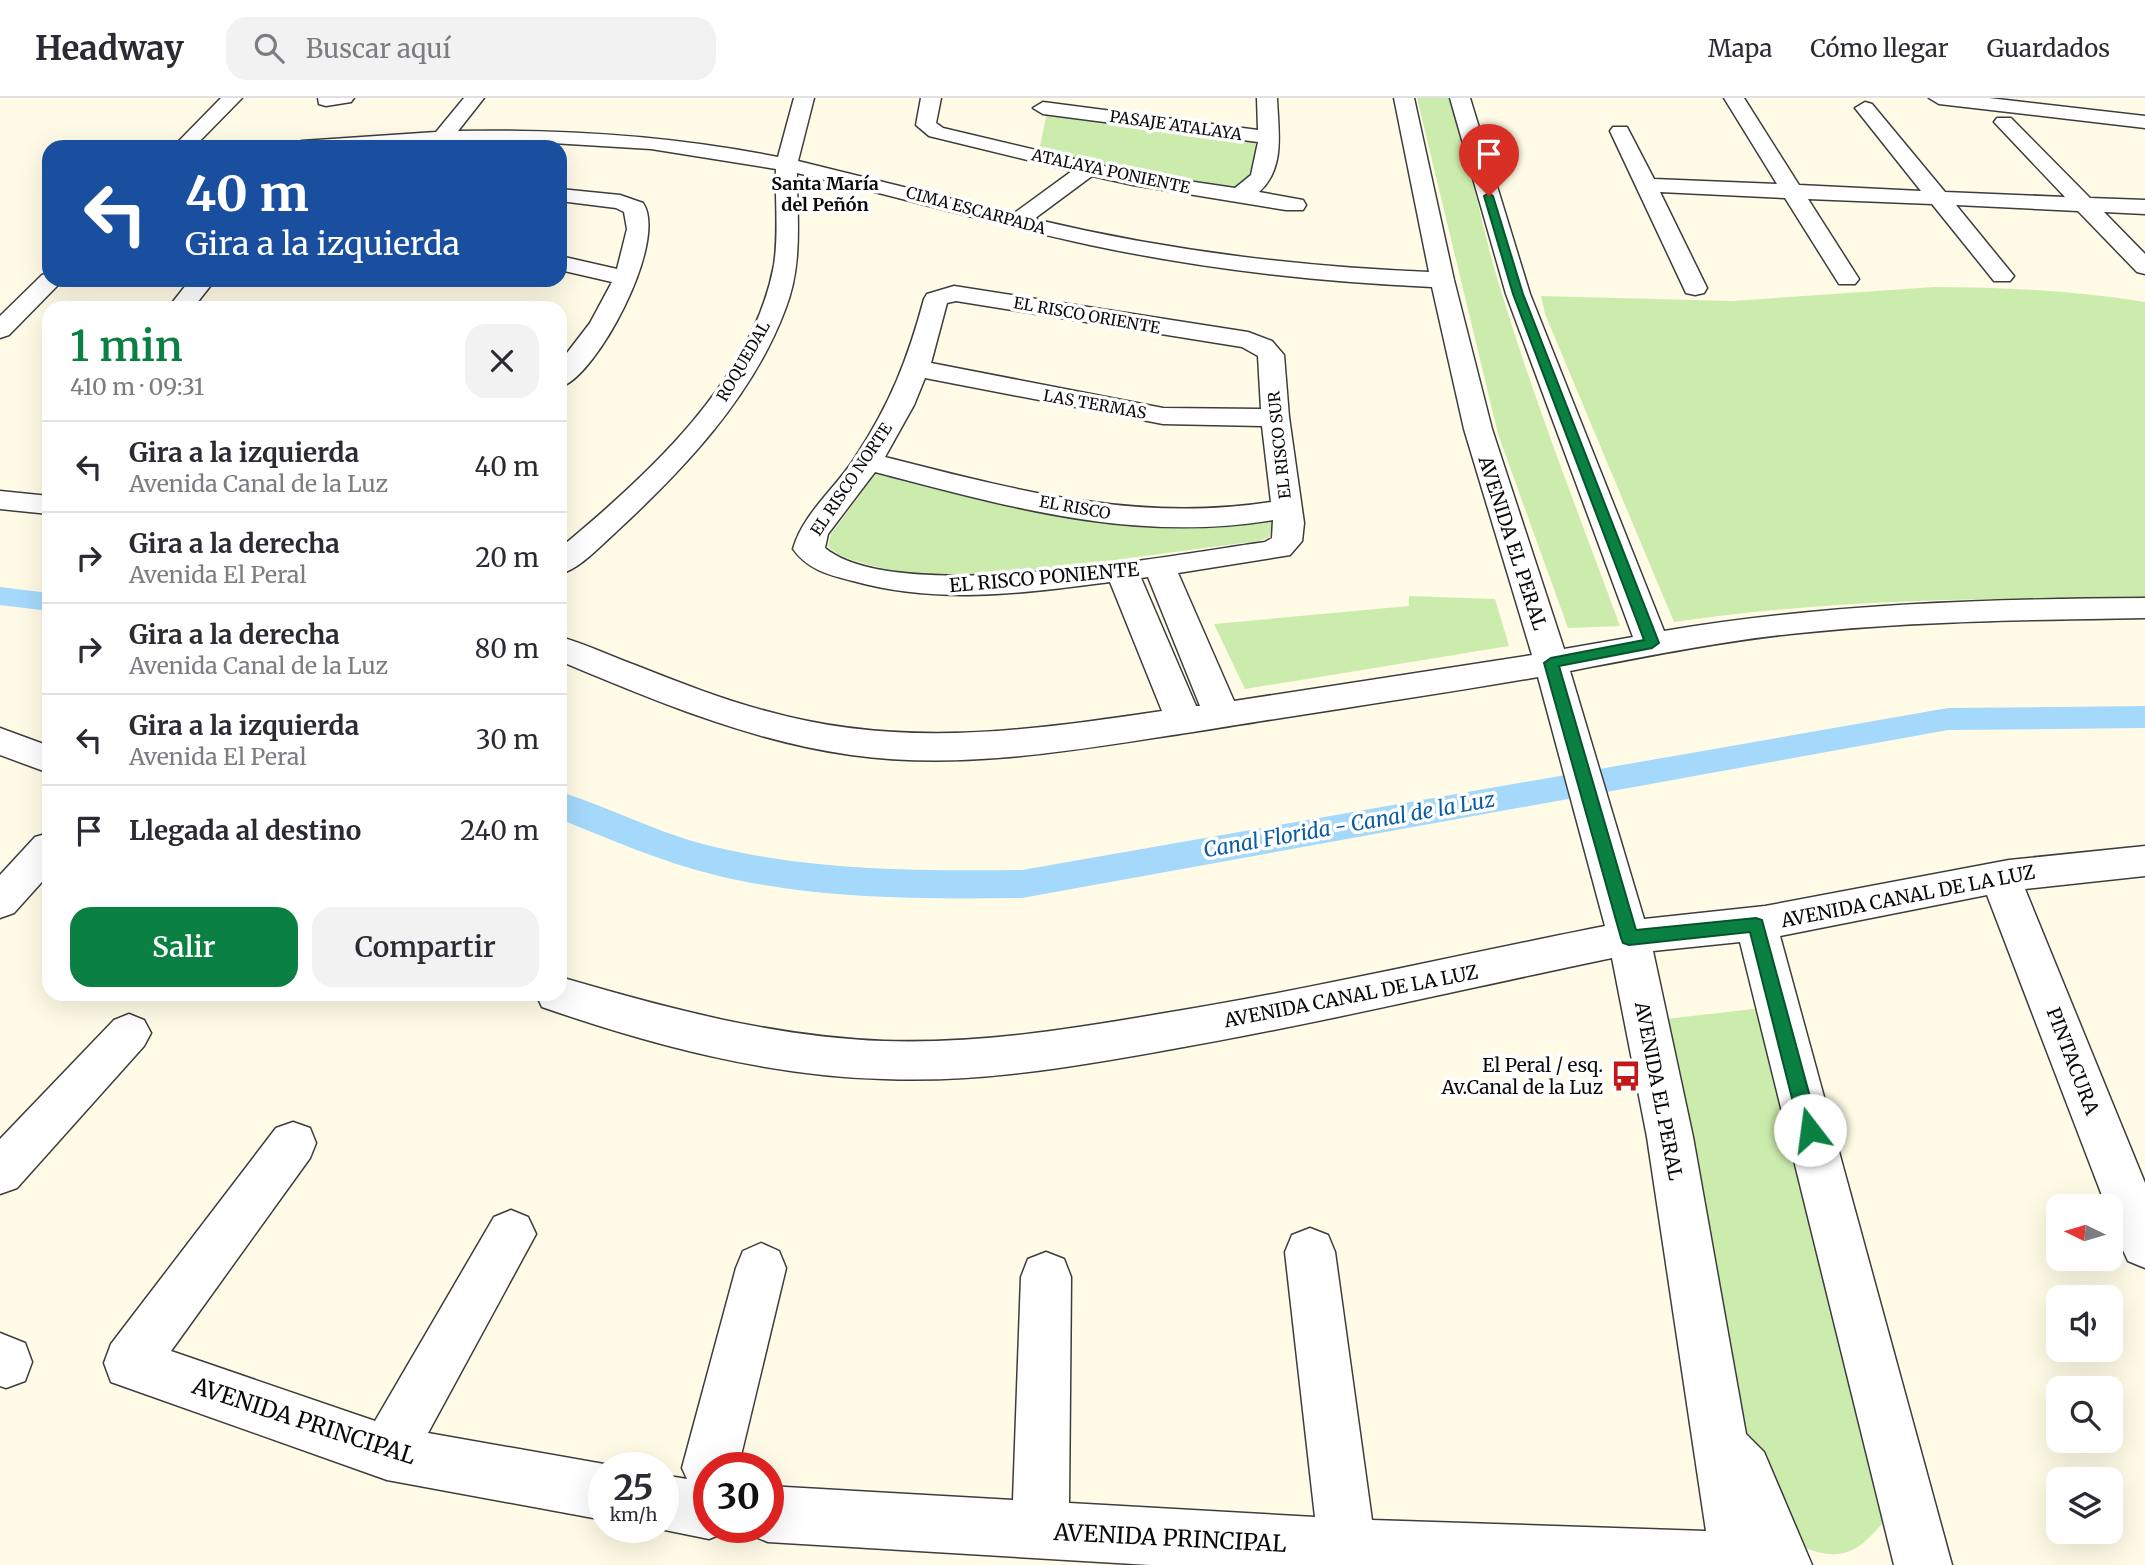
<!DOCTYPE html>
<html lang="es">
<meta charset="utf-8">
<style>
body{margin:0;font-family:Merriweather,serif;background:#f2f2f3;color:#2b2b33;height:100vh;display:flex;flex-direction:column;font-size:26px;white-space:nowrap}
*{box-sizing:border-box;margin:0}
p{font-size:23px;color:#7c7c81}
.icon{flex:none;width:38px;height:38px;fill:none;stroke:currentColor;stroke-width:2;stroke-linecap:round;stroke-linejoin:round}
.map{position:relative;flex:1;overflow:hidden}
.sheet{position:absolute;left:42px;top:203px;width:525px;height:700px;display:flex;flex-direction:column;background:#fff;border-radius:21px;box-shadow:0 7px 28px #0002}
.sheet>*{flex:none}
.guide{position:absolute;left:42px;top:42px;width:525px;height:147px;border-radius:21px;box-shadow:0 7px 28px #0002;background:#1a4fa0;color:#fff;overflow:hidden}
.needle{width:46px;rotate:275deg}
.fabs{position:absolute;left:2046px;top:1096px;display:grid;gap:14px}
.fabs a{display:grid;place-items:center;width:77px;height:77px;border-radius:14px;background:#fff;box-shadow:0 7px 28px #0002;font-size:35px}
.speed{position:absolute;left:588px;top:1354px;display:flex;gap:14px;font-size:35px;font-weight:700;text-align:center}
.speed>*{display:grid;place-content:center;width:91px;height:91px;border-radius:50%;background:#fff;box-shadow:0 7px 28px #0002;line-height:1}
.speed small{font-size:18px;font-weight:400}
.speed .limit{border:10px solid #d22;background:#fff;color:#111}
.pin{position:absolute;display:grid;place-items:center;width:60px;height:60px;color:#fff;margin:-72px -30px;border-radius:50% 50% 50% 0;rotate:-45deg;box-shadow:0 0 7px #0007}
.pin .icon{rotate:45deg}
.me{position:absolute;width:77px;margin:-38px;rotate:345deg;stroke-linejoin:round;filter:drop-shadow(0 0 5px #0008)}
.turn{display:flex;align-items:center;gap:24px;height:147px;padding:0 28px;font-size:32px}
.turn .icon{width:91px;height:91px;stroke-width:2.5}
.turn b{display:block;font-size:49px;line-height:60px}
.round{display:grid;place-items:center;flex:none;width:74px;height:74px;border-radius:21px;background:#f2f2f3}
.overview{display:flex;align-items:center;justify-content:space-between;height:119px;padding:0 28px}
h1{font-size:42px;font-weight:600;line-height:52px;color:#0b8043}
.button{display:flex;gap:14px;margin-top:auto;padding:14px 28px}
.button a{flex:1;height:80px;border-radius:21px;background:#0b8043;color:#fff;font-size:28px;font-weight:600;line-height:80px;text-align:center}
.button a+a{background:#f2f2f3;color:#2b2b33}
ul{padding:0;list-style:none}
li{display:flex;align-items:center;gap:21px;height:91px;padding:0 28px;border-top:2px solid #e1e1e2}
li div{flex:1}
li b{display:block;font-size:26px}
li em{font-style:normal}
header{display:flex;align-items:center;gap:42px;box-sizing:border-box;height:98px;padding:0 35px;background:#fff;border-bottom:2px solid #e1e1e2}
header strong{font-size:33px}
nav{display:flex;gap:38px;margin-inline-start:auto;font-size:24px}
.search{width:490px;height:63px;background:#f2f2f3;display:flex;align-items:center;gap:18px;box-sizing:border-box;padding:0 24px;border-radius:21px;color:#7c7c81;font-size:26px}
.map>svg:first-child{display:block}
</style>
<header>
<strong>Headway</strong>
<div class="search"><svg class="icon" aria-label="search" viewBox="0 0 24 24"><circle cx="10" cy="10" r="6"/><path d="M15 15l6 6"/></svg>Buscar aquí</div>
<nav><a>Mapa</a><a>Cómo llegar</a><a>Guardados</a></nav>
</header>
<div class="map">
<svg width="2145" height="1467" viewBox="0 0 2145 1467">
<rect width="100%" height="100%" fill="#fffbe6"/>
<path fill="#ccecad" d="M1417 0H1451C1469 58 1479 118 1496 176 1531 295 1577 411 1620 528L1568 530 1498 336Z
M1047 14 1256 42C1255 62 1255 76 1238 90 1172 82 1107 71 1042 54L1040 48Z
M1934 189C2006 189 2074 193 2145 204V502C1985 499 1833 501 1674 524L1545 216 1541 198 1732 203Z
M877 374 1212 427 1269 423 1274 425 1269 439 1259 443C1204 450 1149 457 1094 465 1017 475 942 488 866 466 853 462 837 459 828 448L831 436Z
M1409 498 1495 501 1509 548 1245 591 1214 526 1409 508Z
M1762 910 1889 1418C1862 1449 1847 1467 1803 1449L1734 1332 1657 922Z"/>
<g fill="none" stroke-linecap="round" stroke-linejoin="round">
<path fill="#a5d9fc" fill-rule="evenodd" d="M0 489 49 495V513L0 507Z
M2145 608V630L1948 632 1022 800C919 801 816 802 715 777 662 764 611 742 560 721V694C613 710 661 737 715 749 816 773 919 773 1022 772L1948 610Z"/>
<g stroke="#3d3d3d" stroke-width="3">
<path id="minor" d="M221 0H242L194 49H173Z
M318 0H354L351 4 326 8 319 6Z
M464 0H484L458 33C566 31 672 38 778 59L794 0H814L798 63 1013 116 1072 73 929 38 916 27 921 0H941L936 25 943 30 1133 75 1235 90 1251 77 1258 44 1043 16 1033 10 1043 4 1258 32 1257 0H1277C1278 32 1286 70 1259 94L1303 102 1306 107 1303 112H1286L1133 87 1092 78 1034 121C1164 152 1296 169 1429 174L1394 0H1414L1454 182 1492 331 1564 551 1633 539 1506 196 1450 0H1470L1530 196 1664 533C1824 506 1983 501 2145 500V520C2027 522 1908 523 1790 536 1716 544 1643 559 1570 573L1644 821 1765 808 2009 762 2145 748V778L2025 791 2145 1085V1170L2128 1163C2120 1145 2110 1127 2110 1108H2106L1987 797 1780 838 1952 1467H1894L1740 844 1653 853 1693 1039 1746 1336 1764 1354 1812 1467H1150L768 1444 748 1436 745 1430H768V1388L1013 1402 1021 1179 1028 1161 1046 1154 1064 1161 1071 1179 1069 1405 1315 1419 1285 1154 1292 1137 1310 1130 1328 1137 1335 1154 1372 1422 1706 1433 1647 1039 1612 860C1464 891 1316 926 1167 952 1073 969 979 985 884 981 768 978 651 947 542 909L536 896H560V879C666 910 773 939 884 943 979 946 1072 931 1165 915 1313 891 1458 857 1605 828L1538 579C1423 599 1308 615 1193 634 1080 651 966 673 851 657 750 643 653 602 560 563V539C586 546 610 558 635 567 678 584 721 601 766 613 901 651 1026 633 1162 613L1110 484C1024 495 939 507 853 483 829 477 808 472 793 451 803 415 837 389 856 358 890 306 908 261 924 201L927 196 954 188 1248 234 1272 243 1284 257 1289 319 1304 425 1302 443 1290 457 1178 475 1234 603 1532 557 1464 331 1432 189C1317 184 1203 171 1090 147 992 126 896 98 797 75 797 122 803 167 785 212 752 300 683 372 615 435 599 449 581 470 560 476V450C646 379 753 282 774 167 779 135 775 103 776 71L651 51 552 45 292 49 295 45 302 43 436 34ZM956 203 1242 249 1258 258 1261 311 1163 310 931 265 947 205ZM925 280 1163 326 1262 328 1271 404C1136 425 1015 392 885 359L914 307ZM875 374C1010 409 1132 445 1273 422L1272 440 1265 444C1172 457 897 509 825 450L828 436ZM1148 479 1200 608H1196L1141 480Z
M1724 0H1744L1799 87 1921 93 1855 10 1865 4 1872 6 1945 94 2065 99 1994 24 1997 20H2011L2090 100 2145 102V116L2104 114 2145 156V176L2137 174 2078 113 1956 107 2014 178 2010 183H1994L1932 106 1808 101 1859 181 1855 186H1839L1785 100 1660 94 1707 190 1704 195 1695 197 1686 195 1610 33 1613 29H1627L1654 81 1777 86Z
M1929 0H1989L2145 18V30L1939 6Z
M560 91 620 97 643 105C669 143 596 280 560 289V264L590 225 612 184 560 172V158L617 171 627 131 624 114 616 110 560 103Z
M49 175V182H62L58 187 9 237 0 240V218L42 177Z
M190 182H215L193 210H168Z
M0 393 49 398V416L0 411Z
M0 630 49 648V675L0 657Z
M49 735V776L14 815 0 820V777L35 739Z
M129 916 144 922 151 935 144 948 17 1090 0 1096V1041L114 922Z
M293 1024 310 1030 316 1045 310 1060 171 1253 375 1323 494 1119 511 1112 528 1119 536 1136 428 1335 604 1366 614 1370H604V1422L387 1382 111 1284 104 1265 111 1246 276 1030Z
M761 1145 779 1153 786 1170 738 1370H709V1430H730L729 1433 709 1441 655 1430H663V1377L687 1381 682 1370 736 1170 743 1153Z
M0 1235 25 1245 32 1264 25 1283 6 1290 0 1288Z"/>
</g>
<use href="#minor" fill="#fff" fill-rule="evenodd"/>
</g>
<path fill="#0b8043" stroke="#07532c" stroke-width="2" d="M1489 95 1493 98 1523 196 1659 545 1652 550 1559 568 1636 832 1756 820 1762 822 1819 1032 1816 1039 1810 1041 1803 1039 1800 1032 1750 834 1629 847 1623 845 1621 840 1544 565 1551 560 1644 542 1513 196 1484 98Z"/>
<defs>
<g id="bus-bare" transform="scale(2.415)"><path d="M-5-6H5V4H4V6H2V4H-2V6H-4V4H-5ZM-3.5-4V0h7V-4ZM-3.5 1.2v1.5H-2V1.2ZM2 1.2v1.5H3.5V1.2Z" fill="#c4171a" stroke="#fff" stroke-width="2.5" paint-order="stroke"/></g>
</defs>
<g fill-rule="evenodd">
<use href="#bus-bare" x="1626" y="978"/>
</g>
<g text-anchor="middle" stroke-width="7" stroke-linejoin="round" paint-order="stroke">
<g font-size="16" fill="#0a0a0a" stroke="#fff">
<text transform="translate(1176 27) rotate(8)" y="6">PASAJE ATALAYA</text>
<text transform="translate(1111 73) rotate(12)" y="6">ATALAYA PONIENTE</text>
<text transform="translate(976 112) rotate(15)" y="6">CIMA ESCARPADA</text>
<text transform="translate(1087 217) rotate(10)" y="6">EL RISCO ORIENTE</text>
<text transform="translate(743 263) rotate(-60)" y="6">ROQUEDAL</text>
<text transform="translate(1095 306) rotate(10)" y="6">LAS TERMAS</text>
<text transform="translate(1279 347) rotate(-96)" y="6">EL RISCO SUR</text>
<text transform="translate(851 381) rotate(-56)" y="6">EL RISCO NORTE</text>
<text transform="translate(1075 409) rotate(10)" y="6">EL RISCO</text>
</g>
<g font-size="18" font-weight="bold" fill="#0a0a0a" stroke="#fff">
<text x="825" y="92">Santa María<tspan x="825" dy="21">del Peñón</tspan></text>
</g>
<g font-size="19" fill="#0a0a0a" stroke="#fff">
<text transform="translate(1513 445) rotate(72)" y="7">AVENIDA EL PERAL</text>
<text transform="translate(1044 479) rotate(-5)" y="7">EL RISCO PONIENTE</text>
<text transform="translate(1908 798) rotate(-11)" y="7">AVENIDA CANAL DE LA LUZ</text>
<text transform="translate(1351 898) rotate(-11)" y="7">AVENIDA CANAL DE LA LUZ</text>
<text transform="translate(2073 963) rotate(69)" y="7">PINTACURA</text>
<text transform="translate(1659 993) rotate(79)" y="7">AVENIDA EL PERAL</text>
</g>
<g font-size="19" fill="#0a0a0a" stroke="#fff" text-anchor="end">
<text x="1603" y="974">El Peral / esq.<tspan x="1603" dy="22">Av.Canal de la Luz</tspan></text>
</g>
<g font-size="21" font-style="italic" fill="#0a5ca4" stroke="#fff">
<text transform="translate(1349 727) rotate(-10)" y="7">Canal Florida - Canal de la Luz</text>
</g>
<g font-size="23" fill="#0a0a0a" stroke="#fff">
<text transform="translate(304 1323) rotate(18)" y="8">AVENIDA PRINCIPAL</text>
<text transform="translate(1170 1440) rotate(3)" y="8">AVENIDA PRINCIPAL</text>
</g>
</g>
</svg>
<div class="fabs">
<a><svg class="needle" viewBox="-14 -14 28 28"><path d="M0-13l5 13h-10z" fill="#e53935"/><path d="M0 13l5-13h-10z" fill="#7c7c81"/></svg></a>
<a><svg class="icon" aria-label="sound" viewBox="0 0 24 24"><path d="M4 9h4l5-4v14l-5-4H4zM17 9q2 3 0 6"/></svg></a>
<a><svg class="icon" aria-label="search" viewBox="0 0 24 24"><circle cx="10" cy="10" r="6"/><path d="M15 15l6 6"/></svg></a>
<a><svg class="icon" aria-label="layers" viewBox="0 0 24 24"><path d="M12 4l9 5-9 5-9-5zM3 14l9 5 9-5"/></svg></a>
</div>
<div class="speed"><div>25<small>km/h</small></div><div class="limit">30</div></div>
<div class="pin" style="left:1489px;top:98px;background:#d93025"><svg class="icon" aria-label="arrive" viewBox="0 0 24 24"><path d="M6 21V4h12l-3 4 3 4H6"/></svg></div>
<svg class="me" style="left:1810px;top:1032px" viewBox="-20 -20 40 40"><circle r="19" fill="#fff"/><path d="M0-13L10 11 0 6-10 11z" fill="#0b8043"/></svg>
<div class="guide">
<div class="turn"><svg class="icon" aria-label="left" viewBox="0 0 24 24"><path d="M17 20v-9H6M10 6l-5 5 5 5"/></svg><div><b>40 m</b>Gira a la izquierda</div></div>
</div>
<section class="sheet">
<div class="overview"><div><h1>1 min</h1><p>410 m · 09:31</p></div><a class="round"><svg class="icon" aria-label="close" viewBox="0 0 24 24"><path d="M6 6l12 12M18 6L6 18"/></svg></a></div>
<ul>
<li><svg class="icon" aria-label="left" viewBox="0 0 24 24"><path d="M17 20v-9H6M10 6l-5 5 5 5"/></svg><div><b>Gira a la izquierda</b><p>Avenida Canal de la Luz</p></div><em>40 m</em></li>
<li><svg class="icon" aria-label="right" viewBox="0 0 24 24"><path d="M7 20v-9h11M14 6l5 5-5 5"/></svg><div><b>Gira a la derecha</b><p>Avenida El Peral</p></div><em>20 m</em></li>
<li><svg class="icon" aria-label="right" viewBox="0 0 24 24"><path d="M7 20v-9h11M14 6l5 5-5 5"/></svg><div><b>Gira a la derecha</b><p>Avenida Canal de la Luz</p></div><em>80 m</em></li>
<li><svg class="icon" aria-label="left" viewBox="0 0 24 24"><path d="M17 20v-9H6M10 6l-5 5 5 5"/></svg><div><b>Gira a la izquierda</b><p>Avenida El Peral</p></div><em>30 m</em></li>
<li><svg class="icon" aria-label="arrive" viewBox="0 0 24 24"><path d="M6 21V4h12l-3 4 3 4H6"/></svg><div><b>Llegada al destino</b></div><em>240 m</em></li>
</ul>
<div class="button"><a>Salir</a><a>Compartir</a></div>
</section>
</div>
